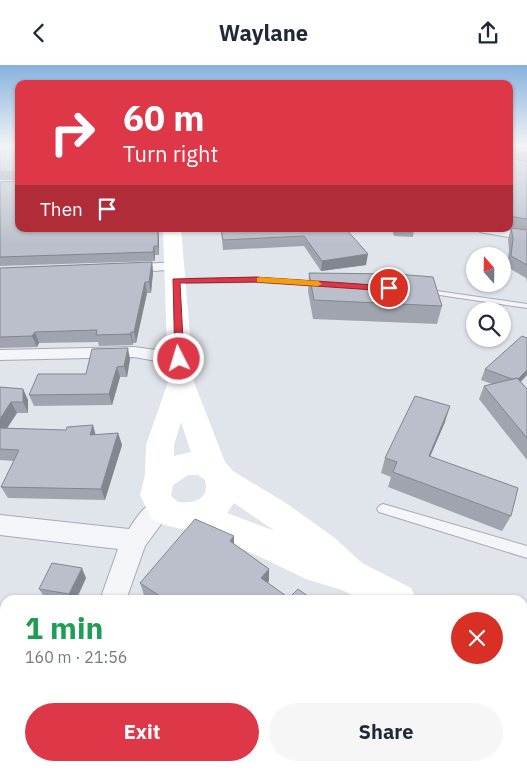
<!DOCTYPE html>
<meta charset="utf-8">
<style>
body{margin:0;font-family:"IBM Plex Sans",sans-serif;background:#f6f6f7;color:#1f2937;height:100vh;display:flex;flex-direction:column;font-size:19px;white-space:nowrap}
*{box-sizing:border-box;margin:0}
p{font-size:16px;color:#747a83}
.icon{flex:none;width:28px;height:28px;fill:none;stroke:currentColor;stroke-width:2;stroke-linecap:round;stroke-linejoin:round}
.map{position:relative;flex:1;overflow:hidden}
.details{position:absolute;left:0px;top:530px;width:528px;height:176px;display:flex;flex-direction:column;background:#fff;border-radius:15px 15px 0 0;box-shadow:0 1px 4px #0004}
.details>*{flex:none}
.hud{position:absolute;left:15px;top:15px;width:498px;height:152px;border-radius:10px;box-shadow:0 1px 4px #0004;background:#de3748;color:#fff;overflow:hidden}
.needle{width:32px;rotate:340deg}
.fabs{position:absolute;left:466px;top:182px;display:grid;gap:10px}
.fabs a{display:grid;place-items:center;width:45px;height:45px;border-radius:50%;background:#fff;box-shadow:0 1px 4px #0004;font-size:25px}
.pin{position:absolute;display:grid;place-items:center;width:42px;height:42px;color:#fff;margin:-21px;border:2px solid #fff;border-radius:50%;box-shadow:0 1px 5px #0007}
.me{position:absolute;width:55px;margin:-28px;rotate:355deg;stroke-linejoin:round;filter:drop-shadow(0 0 4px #0008)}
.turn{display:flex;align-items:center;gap:18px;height:105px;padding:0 25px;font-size:22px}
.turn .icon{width:65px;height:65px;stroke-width:2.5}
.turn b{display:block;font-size:35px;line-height:42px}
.then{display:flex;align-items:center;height:48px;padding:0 25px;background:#0003;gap:10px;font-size:19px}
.round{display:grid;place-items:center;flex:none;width:52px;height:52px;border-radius:26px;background:#f6f6f7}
.summary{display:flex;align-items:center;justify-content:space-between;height:85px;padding:0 25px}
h1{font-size:30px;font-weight:700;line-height:38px;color:#1e9e55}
.button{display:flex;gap:10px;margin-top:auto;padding:10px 25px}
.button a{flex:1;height:58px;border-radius:30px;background:#de3748;color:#fff;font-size:20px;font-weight:700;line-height:58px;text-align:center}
.button a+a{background:#f6f6f7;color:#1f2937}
header{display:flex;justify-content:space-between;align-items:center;height:65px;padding:0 25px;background:#fff;font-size:22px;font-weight:700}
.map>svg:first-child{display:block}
</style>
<header><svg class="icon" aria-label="back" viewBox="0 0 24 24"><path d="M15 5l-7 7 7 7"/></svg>Waylane<svg class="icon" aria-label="share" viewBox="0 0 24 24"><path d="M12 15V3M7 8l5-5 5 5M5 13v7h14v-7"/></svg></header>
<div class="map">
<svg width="527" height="706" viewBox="0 0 527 706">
<rect width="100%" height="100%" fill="#e0e4eb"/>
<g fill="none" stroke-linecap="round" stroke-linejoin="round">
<g stroke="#a5aab6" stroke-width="2">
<path id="lane" d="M256 213 320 217 324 219 320 221 256 217 176 218 172 216 176 214Z
M423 224 527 239V243L426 228 422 226Z
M383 439 527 481V493L379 447 377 444 379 441Z"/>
</g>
<g stroke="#a5aab6" stroke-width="2">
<path id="street" d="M479 164H507L527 167V175L485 168 480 167Z
M176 197 181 198 183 201 181 204 125 208 120 207 118 204 120 201 125 200Z
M134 282 179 288 185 290 188 294 185 298 179 300 134 292 0 295V285Z
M161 433 169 436 173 443 145 481 126 535H100L118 484 0 470V450L129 464C137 451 146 438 161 433Z
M45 701H79L77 706H43Z"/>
</g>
<use href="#lane" fill="#f3f5f8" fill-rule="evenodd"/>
<use href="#street" fill="#f3f5f8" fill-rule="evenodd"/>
<path fill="#fff" fill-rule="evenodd" d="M163 164H181L194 317 225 397 233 406 286 438 336 474 362 498 411 523 416 535H362L342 525 306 514 256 490 195 464 185 465 161 459 151 453 140 430 145 410 146 380 168 317ZM181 357 191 387 174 391V380ZM188 410H198L205 415C210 434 195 439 178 437L171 431 173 420ZM234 438 275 466 227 448Z
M522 580 527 582V622L522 620Z"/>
</g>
<path fill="#a0a4af" d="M0 80 158 164 159 172V190H155V196L0 201V117L17 116 18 115H0Z
M509 80H527V165L509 162Z
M511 163 527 165V218L526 213 507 202 509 184 508 174Z
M221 164H346L366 200 321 206 304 181 223 185Z
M392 164H414L413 172 394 171Z
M152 197 153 207 151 228H147L136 278H133V280L99 281 98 277 39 278 37 282 0 283V203Z
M309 208 442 241 437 259 313 254 308 226Z
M527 273V310L521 317 527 324V395L479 334 484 321 492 319 481 315 485 304Z
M130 294 127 312H120L112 340 34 341 29 330 86 309Z
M0 322 23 324 28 335V348H17L7 363 96 370 118 368 122 380 105 435 8 433 1 422 14 396 0 395Z
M445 357 430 391 511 451 502 466 388 422 391 412 381 408 385 393Z
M234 471V479L269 504V516L268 518 289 533 313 535H152L144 530 140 518Z
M86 513 76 535H55L45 533 39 524Z
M5 603V696L0 695V614Z
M275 701H522L527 706H467L463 703 461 706H272Z"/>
<path fill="#82868e" d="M158 164 159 172V190L158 181Z
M154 181 155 190V196L153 187Z
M368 189 366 200 321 206 322 196Z
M152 197 153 207 151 228 149 217Z
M145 217 147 228 136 278 134 267Z
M35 267 39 278 37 282 32 271Z
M131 267 133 278V280L130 269Z
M128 283 130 294 127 312 124 301Z
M117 302 120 312 112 340 109 329Z
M527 305V310L511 326 516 316Z
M23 324 28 335V348L23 337Z
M11 337 17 348 0 374V354Z
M450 341 445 357 424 406 429 391Z
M93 360 96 371 90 370Z
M118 368 122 380 105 435 101 424Z
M234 471V484L230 476Z
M82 503 86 513 76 535H72L69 529Z
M269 504V516L261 525V513Z
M238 701H244L241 706H236Z"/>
<path fill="#babfcb" stroke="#82868e" d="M0 80H19V164H158V181H154L153 187 0 192V117L17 116 18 114V107H0Z
M509 80H525L522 82 527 83V88L511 85 510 93 527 97V154L509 151Z
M511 163 527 165V200L511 191 513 173Z
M221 164H346L368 189 322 196 304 171 223 175Z
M152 197 149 217H145L134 267H131L130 269 96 270 97 265 35 267 32 271 0 272V203Z
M309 208 397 209 433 212 442 241 314 235Z
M522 271 527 273V305L518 314 517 313 512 314 485 304Z
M128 283 124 301 117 302 109 329 29 330 38 309H86L92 284Z
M517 313 527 324V373L484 321Z
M0 322 23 324V337H11L0 354Z
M415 331 450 341 429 391 518 423 511 451 393 407 397 397 385 393Z
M93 360 90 370 118 368 101 424 1 422 19 385 0 384V363L66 365 67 362Z
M195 454 234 471 230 476 269 504 261 513 289 533 298 524 313 535H166L140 518Z
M52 498 82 503 69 529 39 524Z
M5 603V690H0V614Z
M522 668 527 670V706H483L478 701H522Z
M177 701H238L236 706H178L175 704Z
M275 701H464L461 706H307L305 704 304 706H272Z"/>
<linearGradient id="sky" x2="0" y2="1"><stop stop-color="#87b2de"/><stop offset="0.45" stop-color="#f1f3f6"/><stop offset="1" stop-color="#f1f3f6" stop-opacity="0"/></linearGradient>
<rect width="527" height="179" fill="url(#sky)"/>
<path fill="#de3748" stroke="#90242f" d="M256 212 389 221 393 223 389 226 256 217 180 218 184 294 179 298 175 297 173 214Z"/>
<path fill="#f59e0b" d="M260 212 318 216 322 219 318 221 257 217V213Z"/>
</svg>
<div class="fabs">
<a><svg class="needle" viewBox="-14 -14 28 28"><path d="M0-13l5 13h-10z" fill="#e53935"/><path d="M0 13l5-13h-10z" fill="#747a83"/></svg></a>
<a><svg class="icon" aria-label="search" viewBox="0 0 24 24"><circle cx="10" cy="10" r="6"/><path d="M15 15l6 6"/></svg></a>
</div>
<div class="pin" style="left:389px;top:223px;background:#d93025"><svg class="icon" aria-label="arrive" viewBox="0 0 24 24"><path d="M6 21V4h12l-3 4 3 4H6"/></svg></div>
<svg class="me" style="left:179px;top:294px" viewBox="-20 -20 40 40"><circle r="17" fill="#de3748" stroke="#fff" stroke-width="3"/><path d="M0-11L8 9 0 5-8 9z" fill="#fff"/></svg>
<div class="hud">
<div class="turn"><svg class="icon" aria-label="right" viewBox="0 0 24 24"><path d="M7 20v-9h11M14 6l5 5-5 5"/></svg><div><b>60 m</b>Turn right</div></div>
<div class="then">Then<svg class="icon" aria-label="arrive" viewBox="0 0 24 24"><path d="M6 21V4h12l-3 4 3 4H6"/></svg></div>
</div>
<section class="details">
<div class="summary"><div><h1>1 min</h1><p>160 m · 21:56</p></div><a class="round" style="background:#d93025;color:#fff"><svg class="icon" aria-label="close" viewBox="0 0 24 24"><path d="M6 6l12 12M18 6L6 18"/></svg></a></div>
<div class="button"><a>Exit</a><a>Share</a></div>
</section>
</div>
